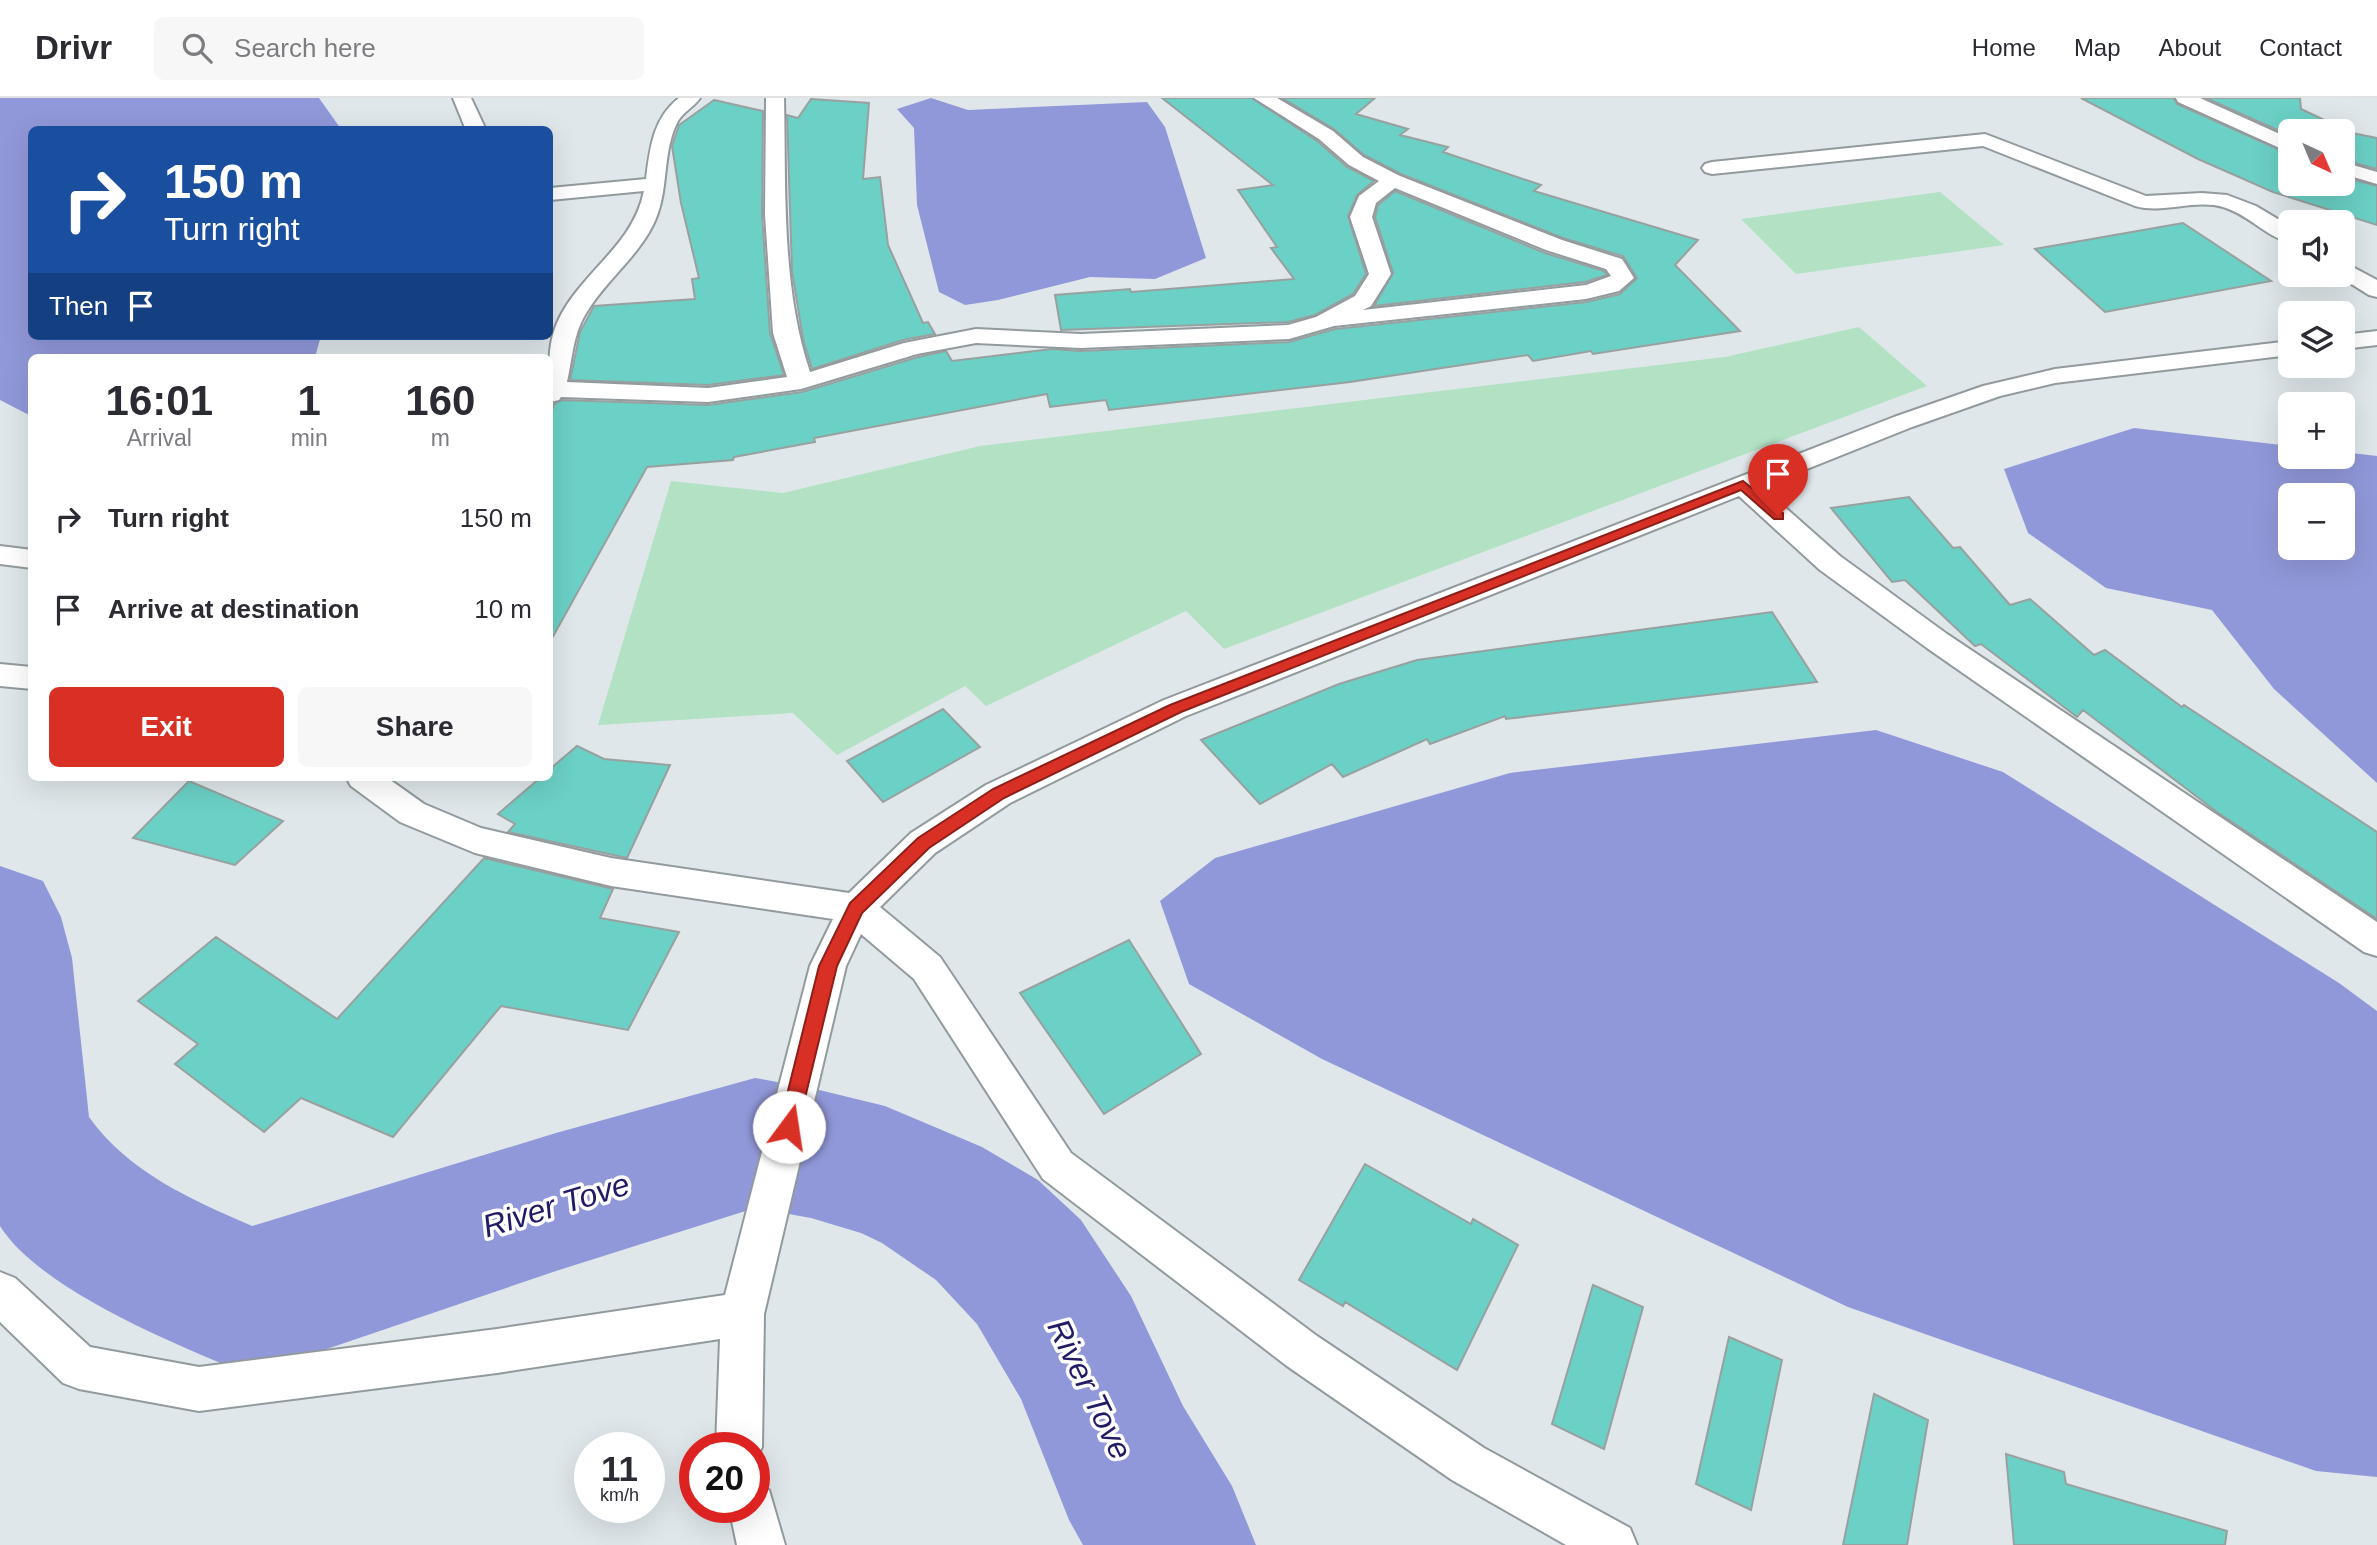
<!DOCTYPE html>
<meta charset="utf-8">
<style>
body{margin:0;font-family:Helvetica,sans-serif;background:#f7f7f7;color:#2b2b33;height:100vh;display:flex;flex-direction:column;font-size:26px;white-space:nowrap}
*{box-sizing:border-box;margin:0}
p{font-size:23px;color:#7c7c81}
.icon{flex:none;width:38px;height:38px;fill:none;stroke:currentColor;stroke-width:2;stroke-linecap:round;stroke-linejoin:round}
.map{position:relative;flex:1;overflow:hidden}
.side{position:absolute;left:28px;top:256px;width:525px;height:427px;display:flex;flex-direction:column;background:#fff;border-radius:10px;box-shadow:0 7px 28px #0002}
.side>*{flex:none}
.banner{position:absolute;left:28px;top:28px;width:525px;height:214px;border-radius:10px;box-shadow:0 7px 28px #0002;background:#1a4fa0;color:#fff;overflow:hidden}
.needle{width:46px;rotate:136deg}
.fabs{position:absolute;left:2278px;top:21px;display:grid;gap:14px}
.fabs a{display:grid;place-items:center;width:77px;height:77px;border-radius:10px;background:#fff;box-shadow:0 7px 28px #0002;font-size:35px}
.speed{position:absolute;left:574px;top:1334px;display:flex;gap:14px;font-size:35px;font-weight:700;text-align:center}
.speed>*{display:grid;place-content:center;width:91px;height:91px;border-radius:50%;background:#fff;box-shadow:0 7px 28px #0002;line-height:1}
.speed small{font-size:18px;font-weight:400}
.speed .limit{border:10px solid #d22;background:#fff;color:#111}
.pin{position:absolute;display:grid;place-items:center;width:60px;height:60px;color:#fff;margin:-72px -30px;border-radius:50% 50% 50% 0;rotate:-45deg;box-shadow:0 0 7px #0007}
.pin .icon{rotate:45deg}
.me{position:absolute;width:77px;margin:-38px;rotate:14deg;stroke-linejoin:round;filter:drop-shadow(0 0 5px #0008)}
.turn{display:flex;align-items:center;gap:24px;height:147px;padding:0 21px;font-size:32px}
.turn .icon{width:91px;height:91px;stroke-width:2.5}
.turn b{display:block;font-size:49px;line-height:60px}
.then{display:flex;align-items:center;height:66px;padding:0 21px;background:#0003;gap:14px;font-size:26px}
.eta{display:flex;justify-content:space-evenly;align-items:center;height:119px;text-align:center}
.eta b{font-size:42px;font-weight:700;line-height:49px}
.cta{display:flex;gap:14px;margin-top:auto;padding:14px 21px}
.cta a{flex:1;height:80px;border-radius:10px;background:#d93025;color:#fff;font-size:28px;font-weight:700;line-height:80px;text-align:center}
.cta a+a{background:#f7f7f7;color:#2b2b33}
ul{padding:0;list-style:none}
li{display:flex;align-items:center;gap:21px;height:91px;padding:0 21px}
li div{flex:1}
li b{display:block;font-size:26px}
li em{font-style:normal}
header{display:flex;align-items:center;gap:42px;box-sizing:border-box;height:98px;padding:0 35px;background:#fff;border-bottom:2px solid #e1e1e2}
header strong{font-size:33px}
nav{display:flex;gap:38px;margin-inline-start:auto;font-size:24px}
.search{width:490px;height:63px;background:#f7f7f7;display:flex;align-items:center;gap:18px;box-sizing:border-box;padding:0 24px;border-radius:10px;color:#7c7c81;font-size:26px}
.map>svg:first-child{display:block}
</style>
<header>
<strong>Drivr</strong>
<div class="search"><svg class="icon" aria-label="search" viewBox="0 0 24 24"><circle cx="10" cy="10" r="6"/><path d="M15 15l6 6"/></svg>Search here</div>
<nav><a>Home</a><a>Map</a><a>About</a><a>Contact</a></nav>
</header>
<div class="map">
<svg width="2377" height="1447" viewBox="0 0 2377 1447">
<rect width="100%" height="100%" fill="#dfe7ea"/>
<path fill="#b2e2c3" d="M1940 94 2004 147 1796 176 1741 121Z
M1859 229 1927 288 1224 551 1186 513 986 608 965 588 837 657 793 615 598 627 671 383 783 395 980 348 1725 259Z"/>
<path fill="#9198d9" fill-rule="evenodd" d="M0 0H319L341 31 32 32V238H321L315 259H32L31 318 0 302Z
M931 0 968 12 1147 4 1165 29 1206 160 1155 181 1090 179 998 202 965 207 939 194 917 107 914 30 897 11Z
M2134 330 2291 348V359H2343V354L2377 358V685L2274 591 2212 512 2106 490 2028 435 2004 371ZM2291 397H2343V450H2291Z
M1876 632 2003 674 2339 885 2377 913V1379L2316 1373 1848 1209 1322 961 1189 886 1160 803 1215 760 1510 675Z"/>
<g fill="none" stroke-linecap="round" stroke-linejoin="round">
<path fill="#9198d9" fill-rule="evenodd" d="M0 768 43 783 61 819 72 860 89 1019C128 1074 192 1102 252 1128L556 1035 755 980 811 990 885 1008 982 1049 1038 1082 1081 1122 1131 1198 1183 1308 1232 1388 1256 1447H1083L1069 1422 1021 1301 977 1226 936 1182 882 1145 861 1135 811 1120 755 1110 556 1173 250 1277C181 1249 40 1192 0 1128Z"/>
</g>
<path fill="#6bd0c6" stroke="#98a19f" stroke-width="2" d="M1162 0H1252L1317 43 1347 69 1374 83 1357 97 1348 118 1366 176 1353 196 1315 217 1288 224 1061 232 1055 197 1130 191 1131 194 1294 181 1271 150 1277 149 1238 92 1273 87Z
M1282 0H1375L1356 16 1408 31 1400 37 1448 49 1443 54 1541 87 1534 93 1698 142 1675 167 1740 233 1593 256 1591 253 1533 263 1528 257 1350 284 1109 312 1106 302 1050 309 1047 296 814 340 815 344 734 359 733 362 647 369 550 544V322L554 306 562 302 708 307 802 294 918 259 946 253 952 263 1052 251 1081 253 1289 244 1335 231 1586 204 1620 196 1637 180 1623 158 1563 140 1401 76 1364 57 1334 31Z
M2081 0H2174L2177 6 2291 57V86H2343V79L2377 88V127L2273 94 2198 61Z
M2206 0H2300L2301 11 2352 35 2377 40V71L2343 62V33H2291V38Z
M811 1 869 5 863 81 880 79 888 147 923 225 928 224 935 236 903 242 812 271 803 241 792 173 787 17 798 20Z
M714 2 763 13 762 117 770 235 784 277 708 287 570 282 580 234 594 208 695 201 692 181 699 180 681 105 672 48 679 27Z
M1395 93 1545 155 1604 173 1607 177 1585 184 1374 208 1393 175 1375 119 1378 107Z
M2183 125 2271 183 2105 214 2035 151Z
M1909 399 1953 450 1960 449 2010 507 2030 501 2094 557 2105 552 2182 609 2184 607 2377 734V821L2217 714 2083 612 2077 619 1981 546 1975 548 1905 482 1892 484 1831 410Z
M1772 514 1817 584 1506 621 1505 618 1430 646 1427 641 1343 679 1332 666 1260 706 1201 642 1339 586 1417 562Z
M943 611 980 649 883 704 847 663Z
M577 648 604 661 670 667 627 760 508 734 515 726 498 716 541 679H550V671Z
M189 683 283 723 235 767 133 740Z
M484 760 613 791 600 820 679 834 628 932 501 908 393 1039 301 1000 264 1034 175 966 198 946 138 903 216 839 337 921Z
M1129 842 1201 956 1104 1016 1020 895Z
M1365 1066 1471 1126 1473 1121 1518 1147 1457 1272 1345 1204 1343 1208 1299 1182Z
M1593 1187 1643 1209 1604 1351 1552 1326Z
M1729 1239 1782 1262 1751 1412 1696 1386Z
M1874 1296 1928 1322 1907 1447H1843Z
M2006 1356 2064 1374 2066 1386 2227 1433 2225 1447H2014Z"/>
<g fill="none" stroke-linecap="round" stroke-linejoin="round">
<g stroke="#929a9d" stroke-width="4">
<path id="lane" d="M453 0H471L486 32H466Z
M679 0H700C694 9 684 13 678 23 661 55 670 94 653 127 636 161 604 184 585 217 573 237 572 262 567 284L708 290 787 279 773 235 765 117 766 0H784C786 90 781 188 810 274L904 245 976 231 1081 236 1288 227 1316 219 1355 198 1369 176 1350 119 1359 98 1379 83 1349 67 1319 41 1254 0H1277L1333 33 1363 59 1400 78 1562 142 1622 161 1634 180 1619 193 1586 201 1334 228 1289 241 1081 250 976 245 917 256 801 291 708 304 561 299 559 302 550 304C550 276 546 251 557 225 579 175 633 149 644 93L550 102V90L646 81C650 50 653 20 679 0ZM1395 90 1546 152 1606 171 1611 178 1586 187 1363 212 1371 208 1391 176 1372 119 1376 105Z
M2176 0H2200L2291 41V55L2178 4Z
M1985 36 2146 98 2202 95 2227 97 2256 108 2291 129V145C2266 139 2248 116 2223 109 2194 101 2164 116 2135 108L1983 48 1712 76 1705 74 1702 70 1705 66 1712 64Z
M2343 64 2377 74V86L2343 76Z
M2343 164 2377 182V199L2369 197 2337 177H2343Z
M2377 233V247L2343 251V237Z
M2291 243V257L2055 285 2000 298 1912 329 1762 389 1840 458 1947 536 2377 824V858L2364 854 1927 550 1820 472 1739 398 1186 618 1010 705 935 755 880 809 940 859 1071 1055 1317 1238 1484 1350 1630 1430 1637 1447H1566L1452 1382 1287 1268 1043 1081 914 881 861 836 846 868 764 1216 762 1349 755 1365 754 1349H716L720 1241 497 1275 199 1313 79 1291 63 1285 0 1224V1174L15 1180 90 1249 199 1269 497 1231 725 1197 810 868 833 821 611 788 475 755 400 724 351 688 346 679H386L424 706 481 730 611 760 849 795 911 735 986 687 1164 602 1894 319 1983 288 2055 271Z
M0 448 32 452V470L0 466Z
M0 566 32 569V591L0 588Z
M754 1386 769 1392 785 1447H737L729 1409H754Z"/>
</g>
<use href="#lane" fill="#fff" fill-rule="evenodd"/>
</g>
<path fill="#d93025" stroke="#8d1f18" stroke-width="2" d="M1743 383 1783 415V421H1774L1741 392 1181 614 1004 700 929 750 862 815 837 868 798 1029 795 1035 789 1037 782 1035 779 1029 819 868 850 805 918 740 993 691 1170 607Z"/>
<g text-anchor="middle" stroke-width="7" stroke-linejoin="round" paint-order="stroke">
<g font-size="32" font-style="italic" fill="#211a65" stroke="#fff">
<text transform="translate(556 1107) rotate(-17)" y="11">River Tove</text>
<text transform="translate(1090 1291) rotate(64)" y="11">River Tove</text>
</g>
</g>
</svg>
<div class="fabs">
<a><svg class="needle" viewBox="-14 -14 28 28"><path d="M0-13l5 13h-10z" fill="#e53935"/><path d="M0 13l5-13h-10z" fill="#7c7c81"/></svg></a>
<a><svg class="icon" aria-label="sound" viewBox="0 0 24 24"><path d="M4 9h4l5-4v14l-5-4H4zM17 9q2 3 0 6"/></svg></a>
<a><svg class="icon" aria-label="layers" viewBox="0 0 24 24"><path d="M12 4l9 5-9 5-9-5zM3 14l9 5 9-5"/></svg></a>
<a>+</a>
<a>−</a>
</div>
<div class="speed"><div>11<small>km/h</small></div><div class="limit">20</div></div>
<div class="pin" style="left:1778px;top:418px;background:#d93025"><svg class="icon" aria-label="arrive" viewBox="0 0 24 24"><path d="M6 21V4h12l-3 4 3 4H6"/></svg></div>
<svg class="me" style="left:789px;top:1029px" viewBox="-20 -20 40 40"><circle r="19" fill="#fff"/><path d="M0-13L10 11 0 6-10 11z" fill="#d93025"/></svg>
<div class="banner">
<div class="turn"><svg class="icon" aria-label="right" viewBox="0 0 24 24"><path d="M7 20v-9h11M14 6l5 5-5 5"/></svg><div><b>150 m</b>Turn right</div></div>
<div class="then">Then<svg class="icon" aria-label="arrive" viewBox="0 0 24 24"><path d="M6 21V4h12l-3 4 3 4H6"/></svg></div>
</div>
<section class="side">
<div class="eta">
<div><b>16:01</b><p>Arrival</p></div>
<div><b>1</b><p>min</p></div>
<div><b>160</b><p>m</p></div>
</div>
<ul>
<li><svg class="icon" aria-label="right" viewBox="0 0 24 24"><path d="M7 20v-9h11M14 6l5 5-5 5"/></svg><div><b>Turn right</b></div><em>150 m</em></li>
<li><svg class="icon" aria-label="arrive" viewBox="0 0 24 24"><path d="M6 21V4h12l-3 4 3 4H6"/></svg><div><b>Arrive at destination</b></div><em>10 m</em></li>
</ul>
<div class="cta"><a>Exit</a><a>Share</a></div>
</section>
</div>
